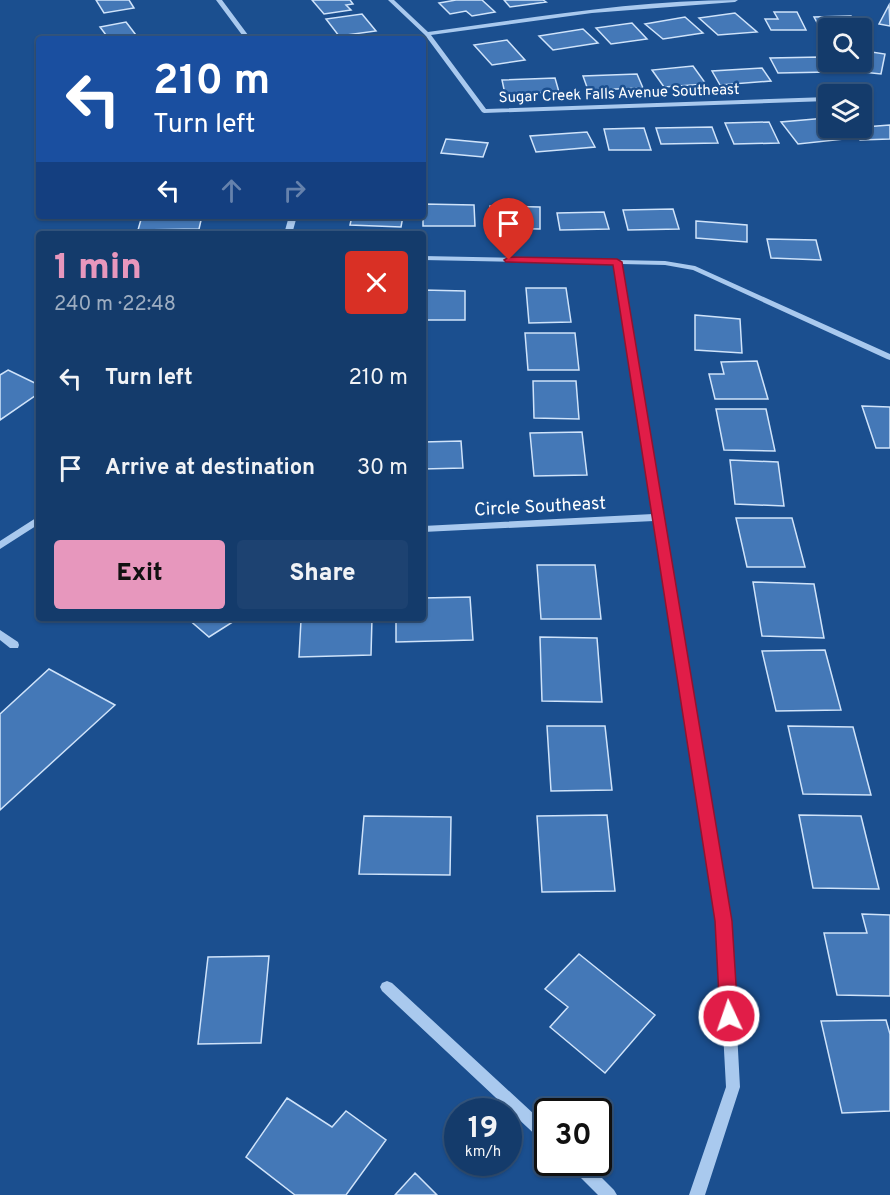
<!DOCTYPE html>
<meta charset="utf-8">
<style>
body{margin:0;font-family:Overpass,sans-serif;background:#1d4271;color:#f1f3f6;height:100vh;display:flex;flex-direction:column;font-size:22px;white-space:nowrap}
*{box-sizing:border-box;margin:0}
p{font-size:20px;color:#9dadc1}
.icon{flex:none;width:33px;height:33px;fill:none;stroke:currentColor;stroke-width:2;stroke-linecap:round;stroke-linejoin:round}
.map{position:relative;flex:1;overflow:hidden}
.drawer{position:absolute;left:36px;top:231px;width:390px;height:390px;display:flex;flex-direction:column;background:#143b6b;border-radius:6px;box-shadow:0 2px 4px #0004,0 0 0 2px #33557e}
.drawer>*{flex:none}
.top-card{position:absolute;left:36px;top:36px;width:390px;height:183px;border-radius:6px;box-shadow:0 2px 4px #0004,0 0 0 2px #33557e;background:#1a4fa0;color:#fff;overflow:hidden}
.tools{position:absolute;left:818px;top:18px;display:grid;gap:12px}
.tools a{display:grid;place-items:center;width:54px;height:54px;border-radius:6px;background:#143b6b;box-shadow:0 2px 4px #0004,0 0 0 2px #33557e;font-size:30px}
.speed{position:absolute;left:444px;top:1098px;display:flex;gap:12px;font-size:30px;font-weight:700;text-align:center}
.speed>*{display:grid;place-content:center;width:78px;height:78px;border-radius:50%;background:#143b6b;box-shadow:0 2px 4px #0004,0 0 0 2px #33557e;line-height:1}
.speed small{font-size:15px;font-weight:400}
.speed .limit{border:3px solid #111;border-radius:9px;background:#fff;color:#111}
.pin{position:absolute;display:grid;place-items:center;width:51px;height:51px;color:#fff;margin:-62px -26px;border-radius:50% 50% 50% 0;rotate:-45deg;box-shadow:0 0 6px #0007}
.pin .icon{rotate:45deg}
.me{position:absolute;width:66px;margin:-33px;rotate:357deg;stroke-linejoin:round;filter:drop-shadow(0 0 4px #0008)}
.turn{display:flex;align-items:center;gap:21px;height:126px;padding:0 18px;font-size:27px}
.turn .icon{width:78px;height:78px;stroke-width:2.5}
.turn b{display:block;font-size:42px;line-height:51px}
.lanes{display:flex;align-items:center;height:57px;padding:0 18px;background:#0003;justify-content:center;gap:30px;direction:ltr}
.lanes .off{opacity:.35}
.round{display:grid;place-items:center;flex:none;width:63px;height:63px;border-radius:6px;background:#1d4271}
.summary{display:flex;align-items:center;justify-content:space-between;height:102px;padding:0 18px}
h1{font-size:36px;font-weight:800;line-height:45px;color:#e797bd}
.button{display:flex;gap:12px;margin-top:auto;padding:12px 18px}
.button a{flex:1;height:69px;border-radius:6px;background:#e797bd;color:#111;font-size:24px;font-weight:800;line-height:69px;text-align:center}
.button a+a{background:#1d4271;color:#f1f3f6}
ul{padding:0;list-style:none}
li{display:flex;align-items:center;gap:18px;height:90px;padding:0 18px}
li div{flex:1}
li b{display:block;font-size:22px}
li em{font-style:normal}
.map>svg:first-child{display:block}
</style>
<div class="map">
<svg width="890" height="1195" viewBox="0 0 890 1195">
<rect width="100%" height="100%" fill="#1b4f8f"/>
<path fill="#4478b7" stroke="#cfe3fa" stroke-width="1.5" d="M96 0H129L134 8 104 13Z
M312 0H350L353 4 346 5 351 10 324 14Z
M456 0H482L495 12 472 16 466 11 450 14 439 3Z
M504 0H543L546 2 510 7Z
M889 5 890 26 879 24Z
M774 12H797L806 30H771L765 19H778Z
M735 13 757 32 718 35 699 18Z
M362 14 376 31 339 36 326 19Z
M851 16 858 27 820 28 814 17Z
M685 17 703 33 663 39 645 24Z
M126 22 139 39H109L100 27Z
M632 23 647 39 611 44 596 28Z
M583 29 598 43 553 50 539 36Z
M507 40 525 60 492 65 474 45Z
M865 51 885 54 881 74 844 70 846 62H861V54H864Z
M821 57 830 72 778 73 770 58Z
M693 66 706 84 664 87 652 70Z
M762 68 771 81 720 85 712 71Z
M637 74 643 88 588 90 583 76Z
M555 78 559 92 505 94 502 80Z
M826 118 828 128H835L845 139 798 144 781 122Z
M769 122 779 143 734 144 725 123Z
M890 125V139L860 140 852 128Z
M712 127 718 143 661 144 656 128Z
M644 128 651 150H609L604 129Z
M587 132 595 147 536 152 530 136Z
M446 139 488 143 483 157 441 153Z
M423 204 474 205 475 226H423Z
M490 206 540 207V229L488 228Z
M673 209 679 229 628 230 623 210Z
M604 212 609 229 560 230 557 213Z
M142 216H202L199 229 138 230Z
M352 216H403L401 227 350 225Z
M696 221 747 225V242L696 238Z
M767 239 816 240 821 260 771 258Z
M526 288H566L571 322 529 323Z
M423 290 465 291V320H423Z
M695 315 740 319 742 353 695 350Z
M525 333H575L579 370H528Z
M757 361 768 399H715L709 374H724L721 362Z
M8 370 39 385V393L0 420V375Z
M533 381H576L579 419 534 418Z
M862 406 890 407V448H876Z
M716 409H766L775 451 724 450Z
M582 432 587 475 534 476 530 433Z
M461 441 463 468 423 469V442Z
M730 460 778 462 784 506 735 504Z
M736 518H792L805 567H747Z
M537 565H595L601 619H541Z
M753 582 814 584 824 638 762 636Z
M470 597 473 640 396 642V618H423V598Z
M187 618H239L209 637Z
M372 618 371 655 299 657 301 620Z
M540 637 597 638 602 702 542 701Z
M825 650 841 710 776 711 762 651Z
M49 669 115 705 0 810V714Z
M547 726H605L612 790 551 791Z
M788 726 853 727 871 795 803 794Z
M607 815 615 891 542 892 537 816Z
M799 815 861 816 879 889 813 888Z
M364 816 451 817 450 875 359 874Z
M862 914 890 915V996L837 995 824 933H867Z
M579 954 655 1015 605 1073 550 1027 568 1007 545 989Z
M269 956 261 1043 198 1044 208 957Z
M886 1020 890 1034V1111L842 1113 821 1021Z
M287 1098 332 1127 346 1111 386 1140 346 1195H295L246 1157Z
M415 1173 437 1195H395Z"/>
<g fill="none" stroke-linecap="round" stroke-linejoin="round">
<path fill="#a9c9ee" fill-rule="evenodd" d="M216 0H222L251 39H245Z
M388 0H394L428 32C531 18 634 0 738 0L735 2 592 13 431 35 486 109 828 97V101L484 113 482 112 425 35Z
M289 216H297L292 234H284Z
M423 256 665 261 695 266 890 354V360L887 359 693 270 665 265 621 264 731 921 740 1087 705 1195H689L726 1087 717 921 654 521 423 532V526L653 514 613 264 423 260Z
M39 516V524L0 549V541Z
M0 630 18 642 19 645 18 648H10L0 640Z
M387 981 392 983 548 1127V1144L543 1142 382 991 380 987 382 983Z
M568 1162H586L614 1190 617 1195H598L570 1167Z"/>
</g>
<path fill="#e11d48" stroke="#92132f" stroke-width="1.5" d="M509 257 617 259 622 262 732 921 738 1016 735 1021 729 1024 722 1021 720 1016 715 921 613 265 506 262 504 260Z"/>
<g text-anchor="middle" stroke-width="5" stroke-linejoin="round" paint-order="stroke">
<g font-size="15" fill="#fff" stroke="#1b4f8f">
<text transform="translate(619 93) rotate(-2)" y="5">Sugar Creek Falls Avenue Southeast</text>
</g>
<g font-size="18" fill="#fff" stroke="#1b4f8f">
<text transform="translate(540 506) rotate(-3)" y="6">Circle Southeast</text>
</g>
</g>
</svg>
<div class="tools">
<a><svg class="icon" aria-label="search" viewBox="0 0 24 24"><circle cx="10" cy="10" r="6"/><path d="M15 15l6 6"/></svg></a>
<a><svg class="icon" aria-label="layers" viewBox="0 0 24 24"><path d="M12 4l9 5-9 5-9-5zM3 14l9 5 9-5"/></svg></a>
</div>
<div class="speed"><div>19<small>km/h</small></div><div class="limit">30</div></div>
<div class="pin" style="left:509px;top:260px;background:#d93025"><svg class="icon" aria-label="arrive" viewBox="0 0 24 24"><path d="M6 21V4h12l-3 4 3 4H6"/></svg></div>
<svg class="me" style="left:729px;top:1016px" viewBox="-20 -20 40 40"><circle r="17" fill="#e11d48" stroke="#fff" stroke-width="3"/><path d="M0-11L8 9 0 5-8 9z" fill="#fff"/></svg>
<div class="top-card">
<div class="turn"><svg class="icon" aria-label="left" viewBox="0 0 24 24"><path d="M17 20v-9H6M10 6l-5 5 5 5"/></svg><div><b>210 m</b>Turn left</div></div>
<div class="lanes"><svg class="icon" aria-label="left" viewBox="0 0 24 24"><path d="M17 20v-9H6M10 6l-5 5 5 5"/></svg><svg class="icon off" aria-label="ahead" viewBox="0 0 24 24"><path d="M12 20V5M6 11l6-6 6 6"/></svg><svg class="icon off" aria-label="right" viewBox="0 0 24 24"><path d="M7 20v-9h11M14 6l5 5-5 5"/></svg></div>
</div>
<section class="drawer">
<div class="summary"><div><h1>1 min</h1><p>240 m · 22:48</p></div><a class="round" style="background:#d93025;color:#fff"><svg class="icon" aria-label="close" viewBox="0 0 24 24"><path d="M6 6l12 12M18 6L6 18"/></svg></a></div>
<ul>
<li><svg class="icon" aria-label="left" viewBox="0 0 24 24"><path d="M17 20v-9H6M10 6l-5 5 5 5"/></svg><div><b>Turn left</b></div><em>210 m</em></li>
<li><svg class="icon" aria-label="arrive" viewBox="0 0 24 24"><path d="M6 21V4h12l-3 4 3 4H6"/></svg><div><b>Arrive at destination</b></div><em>30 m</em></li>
</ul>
<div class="button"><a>Exit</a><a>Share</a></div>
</section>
</div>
